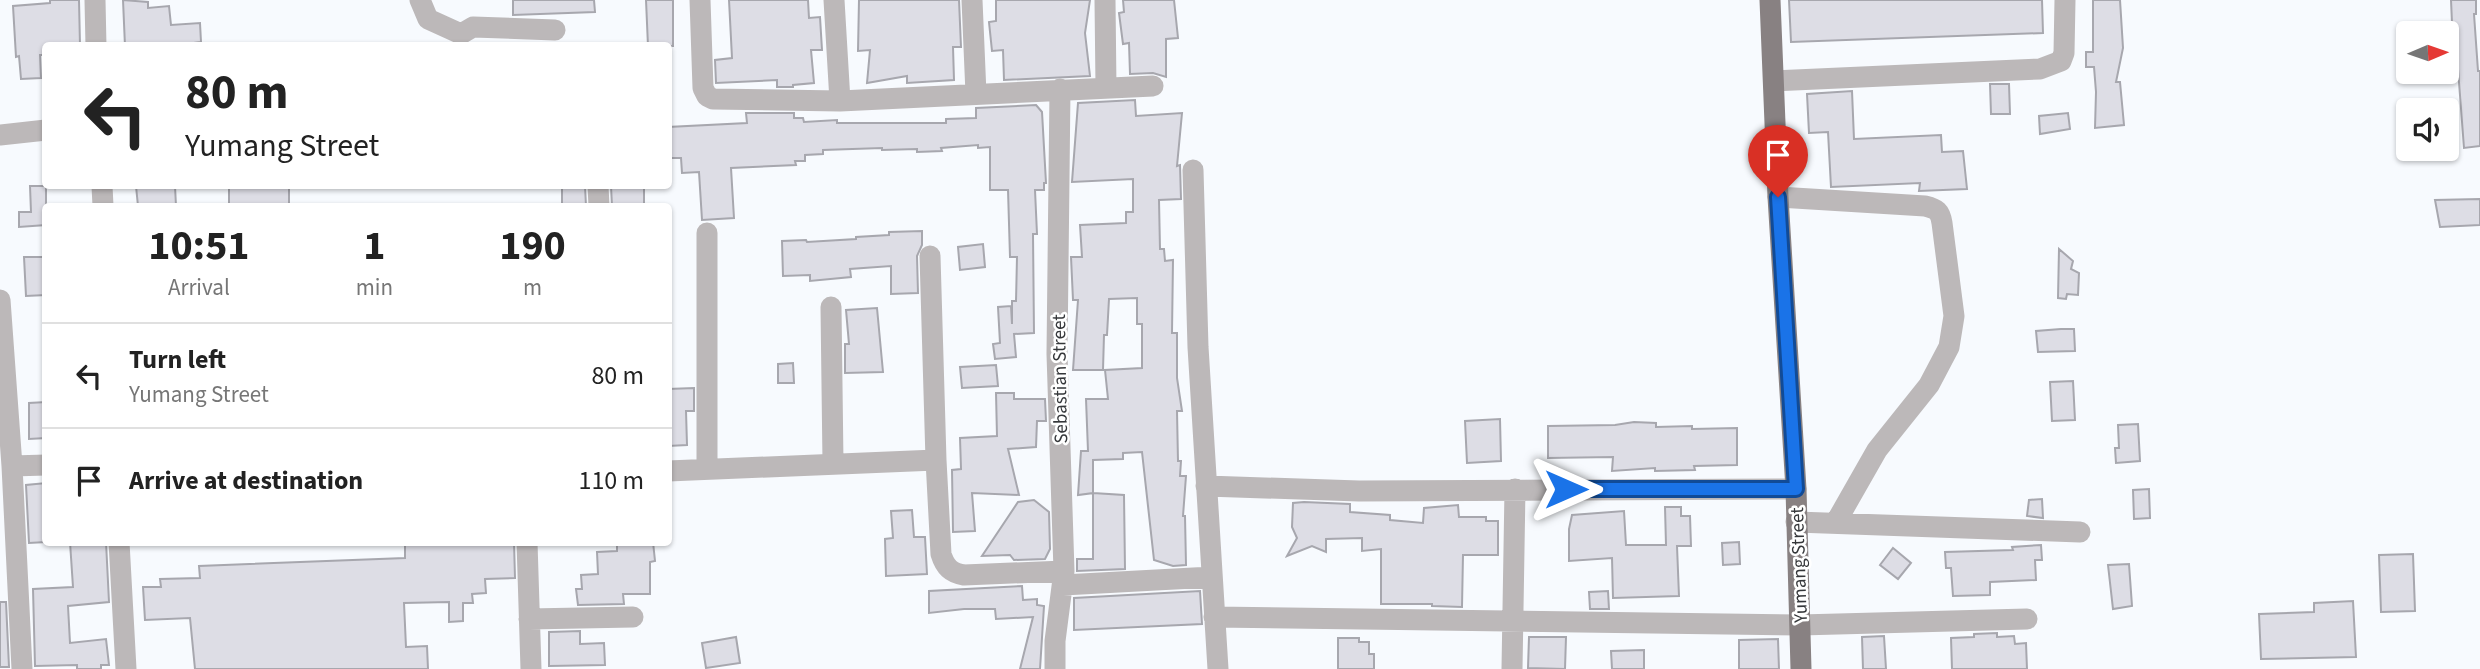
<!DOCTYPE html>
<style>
body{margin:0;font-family:"Source Sans 3",sans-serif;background:#f6f6f6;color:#222;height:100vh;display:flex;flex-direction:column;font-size:26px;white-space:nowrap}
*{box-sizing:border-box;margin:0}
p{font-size:23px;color:#767676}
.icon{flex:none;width:38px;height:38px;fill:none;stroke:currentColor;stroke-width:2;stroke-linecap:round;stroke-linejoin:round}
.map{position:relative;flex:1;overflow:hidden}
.drawer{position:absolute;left:42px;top:203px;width:630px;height:343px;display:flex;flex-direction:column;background:#fff;border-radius:7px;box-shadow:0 2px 5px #0004}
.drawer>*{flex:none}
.hud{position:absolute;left:42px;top:42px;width:630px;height:147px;border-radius:7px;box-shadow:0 2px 5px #0004;background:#fff;color:#222;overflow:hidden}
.needle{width:46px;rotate:88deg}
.controls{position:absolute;left:2396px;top:21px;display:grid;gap:14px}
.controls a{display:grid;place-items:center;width:63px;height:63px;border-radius:7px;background:#fff;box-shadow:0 2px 5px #0004;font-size:35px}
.pin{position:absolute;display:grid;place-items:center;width:60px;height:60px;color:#fff;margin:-72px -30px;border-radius:50% 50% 50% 0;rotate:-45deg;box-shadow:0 0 7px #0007}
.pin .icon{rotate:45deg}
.me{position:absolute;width:77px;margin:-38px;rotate:90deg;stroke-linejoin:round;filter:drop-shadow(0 0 5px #0008)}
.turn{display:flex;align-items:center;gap:24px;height:147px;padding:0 28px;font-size:32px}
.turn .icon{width:91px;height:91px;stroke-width:2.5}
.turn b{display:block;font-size:49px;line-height:60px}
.eta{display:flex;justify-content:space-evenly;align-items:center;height:119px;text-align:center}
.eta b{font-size:42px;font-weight:700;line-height:49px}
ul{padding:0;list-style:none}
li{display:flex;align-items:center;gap:21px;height:105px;padding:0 28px;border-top:2px solid #e0e0e0}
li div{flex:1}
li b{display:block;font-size:26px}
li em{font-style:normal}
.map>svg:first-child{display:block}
</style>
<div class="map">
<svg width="2480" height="669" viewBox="0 0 2480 669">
<rect width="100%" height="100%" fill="#f7fafe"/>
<path fill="#dddde5" stroke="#a7a7ae" stroke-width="2" d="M50 0H79L80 46H44L45 55H40L41 78 21 79 19 56 16 57 13 6 50 3Z
M123 0 148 2V8L169 6 171 25 200 23 201 42 171 46H125Z
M513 0H594L595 12 513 15Z
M646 0H673V46H648Z
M729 0H808L809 18 820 17 822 50H811L814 83 793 85V87H777V80L716 83 715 60 732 58Z
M859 0H959L961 47H953L954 80 907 83V76L867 83 870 50 858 51Z
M996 0H1090L1085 33 1090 76 1004 80 1003 50 992 51 989 22 996 21Z
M1123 0H1174L1178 38 1166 39V77L1153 73 1130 74 1129 43 1123 44 1119 13 1124 12Z
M1789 0H2042L2043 33 1791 42Z
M2093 0H2120L2123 48 2116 82H2120L2124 125 2095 128 2096 92 2094 67H2086V52H2093Z
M2451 0H2476V14H2474L2478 71H2480V146L2464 148 2458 69H2454Z
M1990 84H2009L2010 114H1991Z
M1852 91 1854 139 1941 135 1942 152 1963 151 1967 189 1919 191 1920 183 1831 187 1828 132 1809 133 1807 94Z
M1135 100 1136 116 1182 113 1177 166 1180 165 1181 199 1159 200 1160 249H1164L1165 261 1173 260 1172 333H1177V378L1182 411H1177L1178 461H1181L1180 476H1186L1183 516H1185L1186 565 1173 566 1154 560 1142 452 1123 453V459L1093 460V493L1078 495 1081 451H1088L1086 399H1108L1105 370 1142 368V324H1137V298L1109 299 1107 335H1104L1103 370H1073L1078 300H1073L1071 257H1082L1080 225 1126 223V212H1133V179L1072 182 1078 103Z
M1036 105 1042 112 1046 183H1044V190H1035L1037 234H1033L1034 333 1014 334 1016 357 995 359 993 344 1000 343 998 307 1011 306 1012 324V301H1016L1017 257H1010L1008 190H990V147L978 148V145L941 148 942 151 917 152V149L882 150V148L823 150V154L805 155V161H795L796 165 731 168 734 218 702 220 699 172 682 173 681 158H668V127L747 123 746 113H794V118H803L804 122 837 120V123H946V119L976 118V108Z
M2068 113 2070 129 2040 134 2039 116Z
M30 186H46V225L19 227V212H31Z
M136 186H175L176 206H138Z
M229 186H289V206H229Z
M562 186H585L586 206H562Z
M611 186H644V206H612Z
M2480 199V225L2440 227 2435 200Z
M922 231V245L917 256 918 293 891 294V266L850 269 851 277 810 281V275L783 276 782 241 806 240 807 242 856 239V237L889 235V232Z
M983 244 985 267 960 270 958 247Z
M2059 249 2073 261 2071 269 2079 273 2078 295 2067 294 2066 299 2058 298Z
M24 257H46V295L26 296Z
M877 308 883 372 845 373V344H849L846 310Z
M2061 329H2074L2075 351 2038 352 2036 331Z
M793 363 794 383H778V364Z
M996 365 998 386 962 388 960 367Z
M2073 381 2075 420 2052 421 2050 382Z
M694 388V411H686L687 445 668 446V389Z
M996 393H1014V399H1045L1046 421H1037L1036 447 1008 449 1019 495 972 493 975 531 953 532 952 470 961 469 960 438 997 436Z
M46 402V438L29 439V403Z
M1500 419 1501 461 1467 463 1465 421Z
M1634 422 1656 423V427L1692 426V429L1737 428V465L1694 466 1695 470 1655 471V468L1612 471 1613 457 1548 458V426L1615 425Z
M2138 424 2140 461 2116 463 2115 448H2119L2118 425Z
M46 483V542L29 543 26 485Z
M2149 489 2150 518 2134 519 2133 490Z
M1093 493 1124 495 1125 569 1077 571V559H1093Z
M2042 499 2043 518 2027 516 2029 500Z
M1034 500 1049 512 1050 549 1045 559 1014 560 1010 555 982 556 1018 502Z
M1304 502 1350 504V512L1390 515V520L1423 523 1424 508 1458 505 1459 517H1486V521H1498V555H1463L1462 607 1432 606V604H1381V549L1362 551V538L1326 539V552L1312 546 1287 556 1297 538 1292 527 1293 503Z
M1665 507H1681V516H1690L1691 546H1677L1679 596 1613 598 1612 558 1569 561V529L1572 515 1624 511 1626 545H1666Z
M912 510 914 537H925L927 574 886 576 885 539 893 538 891 511Z
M70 542H106L109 602 68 606 70 643 106 639 109 665H101V669H77V665L35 666 33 589 73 587Z
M405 542H514L515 578 485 579 486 593 472 594 473 603H463V621L449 622V602L404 603 406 647 427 646 428 669H195L190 618 145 620 143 587H161L160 579 200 578 199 566 405 558Z
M617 542H653L655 561 650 562V594H623L624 604 578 605 576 589H582L581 575 598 574 597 552 617 551Z
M1739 542 1740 564 1723 565 1722 543Z
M2041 545 2042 560H2035L2036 580 1990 582V595L1953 596 1951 568H1946L1945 552 2013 550 2012 547Z
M1893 548 1911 563 1898 579 1880 565Z
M2413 554 2415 611 2381 612 2379 555Z
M2129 564 2132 606 2113 609 2108 565Z
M1022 586 1023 600 1037 599V605L1044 606 1040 669H1020L1033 617 996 619 995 609H964L929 613V591Z
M1200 591 1202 624 1074 630V598Z
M1608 591 1609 609H1590L1589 592Z
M2353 601 2356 657 2261 659 2259 614 2314 612V603Z
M0 602H6L9 667H0Z
M580 631V644L604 643 605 665 549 666V632Z
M1997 633V637L2014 636 2015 644 2026 643 2027 669H1952L1951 638 1974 637V634Z
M1884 636 1886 669H1863L1862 637Z
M736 637 740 663 706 668 702 643Z
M1529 637H1566L1565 669 1528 668Z
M1338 638H1359V642H1369V654H1374V669H1338Z
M1778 639 1779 669H1739V640Z
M1644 650V669H1612L1611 651Z"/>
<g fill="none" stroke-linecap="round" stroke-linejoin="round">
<path stroke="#bcb8b9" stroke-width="21" d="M95 0 96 46
M420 0 428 19 461 34 473 27 555 30
M700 0 703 88 707 96 713 99 840 101 1153 86
M834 0 840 101
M972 0 976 94
M1105 0 1106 87
M1775 81 2040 69 2061 61 2064 53 2065 0
M0 135 46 130
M1193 170 1198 347 1218 669
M102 186 103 206
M598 186 599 206
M1778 197 1925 206C1937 209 1940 211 1942 223L1954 316 1949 347 1929 385 1877 450 1836 522
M930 256 936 460 941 554C945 567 951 573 964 575L1064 571
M0 300 12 466 22 669
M831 307 833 463
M12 466 46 465
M707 469V233
M668 471 936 460
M1206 486 1359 491 1796 489
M1796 522 2080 532
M119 542 126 669
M527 542 531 669
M1063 585 1212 577
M1214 617 1800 625 2027 619
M529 619 633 617
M1055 669V641L1064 571 1057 354 1060 89
M1512 669 1515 489"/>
<path stroke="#888182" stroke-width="21" d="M1770 0 1778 197 1796 489 1801 669"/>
</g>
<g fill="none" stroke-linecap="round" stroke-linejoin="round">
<g stroke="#114b97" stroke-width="18">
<path id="route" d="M1566 489H1796L1778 197"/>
</g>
<use href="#route" stroke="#1a73e8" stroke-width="12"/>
</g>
<g text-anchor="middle" stroke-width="5" stroke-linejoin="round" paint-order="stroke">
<g font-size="19" fill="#35373a" stroke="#fff">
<text transform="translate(1059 379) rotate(-91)" y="7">Sebastian Street</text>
<text transform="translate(1798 565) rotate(-92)" y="7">Yumang Street</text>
</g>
</g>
</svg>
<div class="controls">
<a><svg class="needle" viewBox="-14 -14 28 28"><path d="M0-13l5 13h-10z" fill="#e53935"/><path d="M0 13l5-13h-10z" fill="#767676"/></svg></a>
<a><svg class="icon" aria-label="sound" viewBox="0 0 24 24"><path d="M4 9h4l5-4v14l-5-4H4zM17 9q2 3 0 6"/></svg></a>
</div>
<div class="pin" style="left:1778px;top:197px;background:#d93025"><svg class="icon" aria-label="arrive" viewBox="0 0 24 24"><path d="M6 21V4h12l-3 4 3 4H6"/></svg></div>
<svg class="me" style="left:1566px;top:489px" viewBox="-20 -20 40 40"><path d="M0-17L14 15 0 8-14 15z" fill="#1a73e8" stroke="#fff" stroke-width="4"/></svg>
<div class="hud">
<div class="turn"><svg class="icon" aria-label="left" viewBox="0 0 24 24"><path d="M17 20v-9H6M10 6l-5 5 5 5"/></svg><div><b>80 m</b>Yumang Street</div></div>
</div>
<section class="drawer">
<div class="eta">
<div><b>10:51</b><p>Arrival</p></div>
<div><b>1</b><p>min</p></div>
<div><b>190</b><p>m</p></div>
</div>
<ul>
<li><svg class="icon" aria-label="left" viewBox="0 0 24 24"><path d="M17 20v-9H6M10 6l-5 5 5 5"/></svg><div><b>Turn left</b><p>Yumang Street</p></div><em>80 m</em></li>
<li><svg class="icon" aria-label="arrive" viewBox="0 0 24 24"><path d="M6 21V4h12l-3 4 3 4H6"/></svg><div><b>Arrive at destination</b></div><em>110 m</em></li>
</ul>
</section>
</div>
